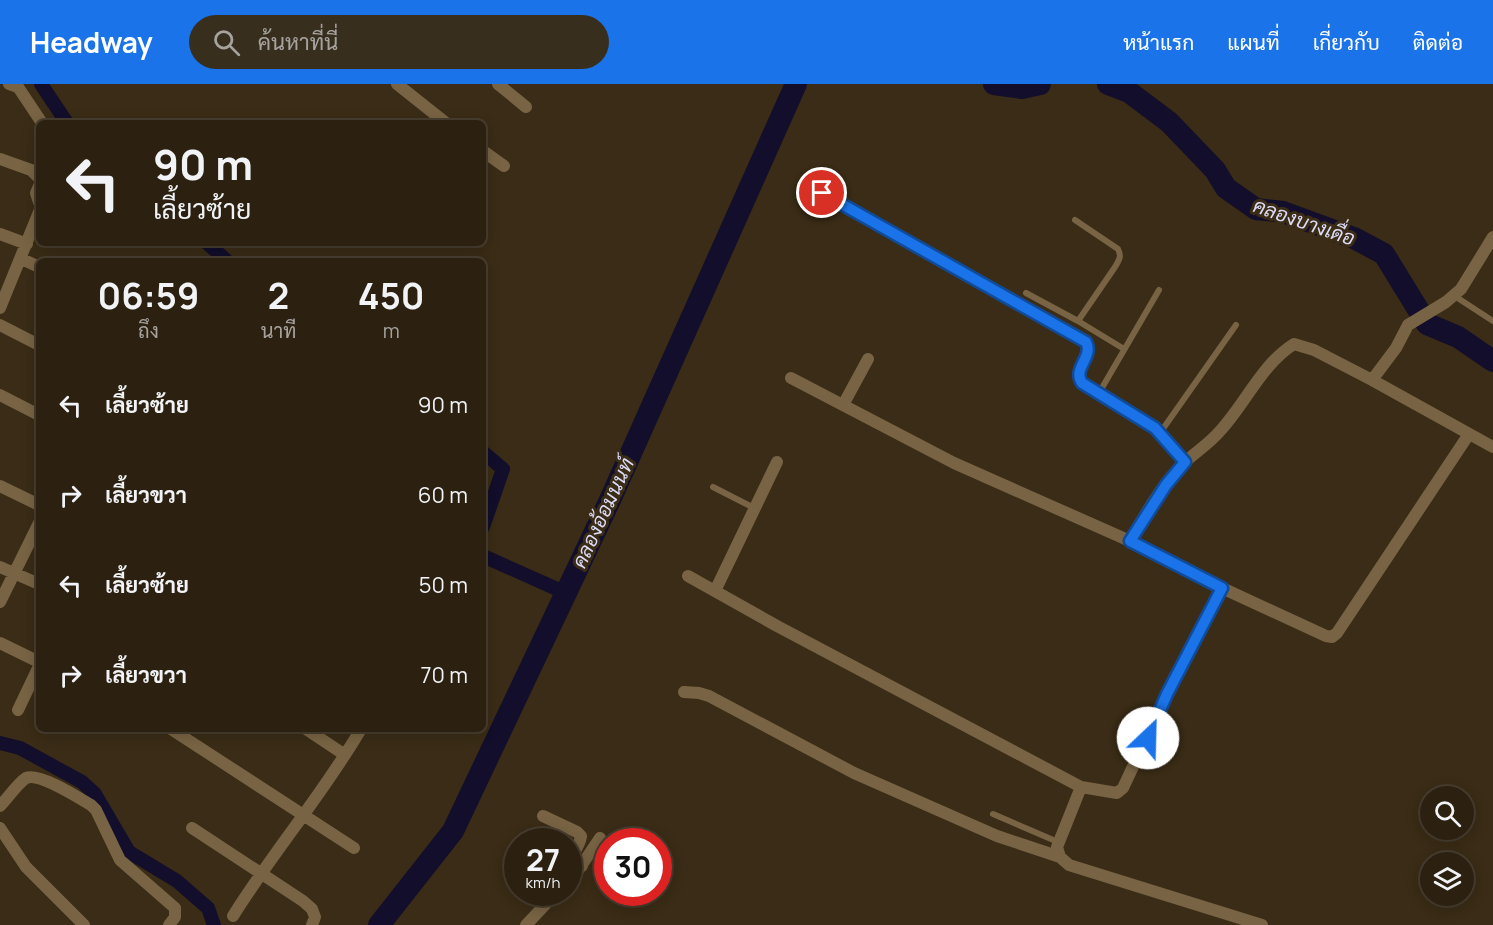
<!DOCTYPE html>
<html lang="th">
<meta charset="utf-8">
<style>
body{margin:0;font-family:Manrope,Sarabun,sans-serif;background:#382e1e;color:#f1f3f6;height:100vh;display:flex;flex-direction:column;font-size:22px;white-space:nowrap}
*{box-sizing:border-box;margin:0}
p{font-size:20px;color:#a6a39f}
.icon{flex:none;width:33px;height:33px;fill:none;stroke:currentColor;stroke-width:2;stroke-linecap:round;stroke-linejoin:round}
.map{position:relative;flex:1;overflow:hidden}
.panel{position:absolute;left:36px;top:174px;width:450px;height:474px;display:flex;flex-direction:column;background:#2c2110;border-radius:9px;box-shadow:0 3px 15px #0003,0 0 0 2px #483e30}
.panel>*{flex:none}
.banner{position:absolute;left:36px;top:36px;width:450px;height:126px;border-radius:9px;box-shadow:0 3px 15px #0003,0 0 0 2px #483e30;background:#2c2110;color:#f1f3f6;overflow:hidden}
.tools{position:absolute;left:1420px;top:702px;display:grid;gap:12px}
.tools a{display:grid;place-items:center;width:54px;height:54px;border-radius:50%;background:#2c2110;box-shadow:0 3px 15px #0003,0 0 0 2px #483e30;font-size:30px}
.speed{position:absolute;left:504px;top:744px;display:flex;gap:12px;font-size:30px;font-weight:700;text-align:center}
.speed>*{display:grid;place-content:center;width:78px;height:78px;border-radius:50%;background:#2c2110;box-shadow:0 3px 15px #0003,0 0 0 2px #483e30;line-height:1}
.speed small{font-size:15px;font-weight:400}
.speed .limit{border:9px solid #d22;background:#fff;color:#111}
.pin{position:absolute;display:grid;place-items:center;width:51px;height:51px;color:#fff;margin:-26px;border:3px solid #fff;border-radius:50%;box-shadow:0 2px 6px #0007}
.me{position:absolute;width:66px;margin:-33px;rotate:24deg;stroke-linejoin:round;filter:drop-shadow(0 0 4px #0008)}
.turn{display:flex;align-items:center;gap:21px;height:126px;padding:0 18px;font-size:27px}
.turn .icon{width:78px;height:78px;stroke-width:2.5}
.turn b{display:block;font-size:42px;line-height:51px}
.eta{display:flex;justify-content:space-evenly;align-items:center;height:102px;text-align:center}
.eta b{font-size:36px;font-weight:700;line-height:42px}
ul{padding:0;list-style:none}
li{display:flex;align-items:center;gap:18px;height:90px;padding:0 18px}
li div{flex:1}
li b{display:block;font-size:22px}
li em{font-style:normal}
header{display:flex;align-items:center;gap:36px;box-sizing:border-box;height:84px;padding:0 30px;background:#1a73e8;color:#fff}
header strong{font-size:28px}
nav{display:flex;gap:33px;margin-inline-start:auto;font-size:21px}
.search{width:420px;height:54px;background:#382e1e;display:flex;align-items:center;gap:15px;box-sizing:border-box;padding:0 21px;border-radius:33px;color:#a6a39f;font-size:22px}
.map>svg:first-child{display:block}
</style>
<header>
<strong>Headway</strong>
<div class="search"><svg class="icon" aria-label="search" viewBox="0 0 24 24"><circle cx="10" cy="10" r="6"/><path d="M15 15l6 6"/></svg>ค้นหาที่นี่</div>
<nav><a>หน้าแรก</a><a>แผนที่</a><a>เกี่ยวกับ</a><a>ติดต่อ</a></nav>
</header>
<div class="map">
<svg width="1493" height="841" viewBox="0 0 1493 841">
<rect width="100%" height="100%" fill="#3a2c16"/>
<g fill="none" stroke-linecap="round" stroke-linejoin="round">
<path stroke="#120e2b" stroke-width="14" d="M41 0 67 39
M207 159 227 177
M483 368 503 385 483 443
M483 472 566 509
M0 659 20 664 82 698 95 710 129 768 177 797 208 824 214 841"/>
<path stroke="#120e2b" stroke-width="22" d="M994 0 1022 4 1040 0
M1108 0 1129 8 1169 38 1215 86 1226 104 1256 125 1283 128 1354 154 1384 170 1427 240 1458 253 1493 277
M379 841 453 747 610 416 796 0"/>
<path stroke="#786444" stroke-width="6" d="M808 101 1086 258C1094 273 1072 284 1082 299L1155 344 1185 378
M1075 136 1118 165C1122 173 1119 176 1115 183L1078 237
M1026 209 1078 237 1124 265
M1453 211 1493 237
M1099 309 1159 206
M1160 349 1236 241
M713 403 754 424
M993 730 1058 758"/>
<path stroke="#786444" stroke-width="12" d="M9 0 18 3 42 39
M397 0 446 39
M498 0 526 23
M483 67 504 82
M0 75 31 86 39 94
M39 102 36 109 39 118
M0 150 27 160
M22 175 39 183
M0 224 39 128
M0 241 39 261
M791 294 954 379 1130 457 1222 504 1326 552 1332 553 1337 549 1469 350
M1372 296 1493 363
M0 311 39 331
M843 321 868 275
M0 402 39 421
M1130 457C1144 432 1164 397 1185 378 1197 367 1210 359 1220 347 1246 319 1261 281 1294 260L1314 266 1372 296 1396 264 1408 241 1446 218 1461 205 1493 153
M0 483 39 500
M688 492 777 542 1081 703
M1222 504 1167 610 1123 704 1117 709 1081 703 1057 763 1060 773 1069 781 1262 841
M715 507 777 378
M0 518 39 439
M0 559 39 578
M684 608 699 609 709 612 854 689 997 752 1060 773
M18 626 39 582
M171 645 354 764
M306 645 345 671
M0 722C8 714 17 700 26 694 39 688 79 714 91 721L96 726 120 776 175 824V833L169 841
M543 732 577 748 581 752C580 761 574 765 574 774L582 782
M0 744 26 783 84 841
M192 744 303 817 312 825 315 833 312 841
M568 797 577 788 600 754
M233 832C273 768 323 710 361 645
M526 841 557 808"/>
</g>
<g fill="none" stroke-linecap="round" stroke-linejoin="round">
<g stroke="#114b97" stroke-width="15">
<path id="route" d="M822 109 1086 258C1094 273 1072 284 1082 299L1155 344 1185 378 1166 401 1130 457 1222 504 1167 610 1148 654"/>
</g>
<use href="#route" stroke="#1a73e8" stroke-width="10"/>
</g>
<g text-anchor="middle" stroke-width="6" stroke-linejoin="round" paint-order="stroke">
<g font-size="20" font-style="italic" fill="#dcdcf6" stroke="#3a2c16">
<text transform="translate(1304 138) rotate(19)" y="7">คลองบางเดื่อ</text>
<text transform="translate(603 429) rotate(-65)" y="7">คลองอ้อมนนท์</text>
</g>
</g>
</svg>
<div class="tools">
<a><svg class="icon" aria-label="search" viewBox="0 0 24 24"><circle cx="10" cy="10" r="6"/><path d="M15 15l6 6"/></svg></a>
<a><svg class="icon" aria-label="layers" viewBox="0 0 24 24"><path d="M12 4l9 5-9 5-9-5zM3 14l9 5 9-5"/></svg></a>
</div>
<div class="speed"><div>27<small>km/h</small></div><div class="limit">30</div></div>
<div class="pin" style="left:822px;top:109px;background:#d93025"><svg class="icon" aria-label="arrive" viewBox="0 0 24 24"><path d="M6 21V4h12l-3 4 3 4H6"/></svg></div>
<svg class="me" style="left:1148px;top:654px" viewBox="-20 -20 40 40"><circle r="19" fill="#fff"/><path d="M0-13L10 11 0 6-10 11z" fill="#1a73e8"/></svg>
<div class="banner">
<div class="turn"><svg class="icon" aria-label="left" viewBox="0 0 24 24"><path d="M17 20v-9H6M10 6l-5 5 5 5"/></svg><div><b>90 m</b>เลี้ยวซ้าย</div></div>
</div>
<section class="panel">
<div class="eta">
<div><b>06:59</b><p>ถึง</p></div>
<div><b>2</b><p>นาที</p></div>
<div><b>450</b><p>m</p></div>
</div>
<ul>
<li><svg class="icon" aria-label="left" viewBox="0 0 24 24"><path d="M17 20v-9H6M10 6l-5 5 5 5"/></svg><div><b>เลี้ยวซ้าย</b></div><em>90 m</em></li>
<li><svg class="icon" aria-label="right" viewBox="0 0 24 24"><path d="M7 20v-9h11M14 6l5 5-5 5"/></svg><div><b>เลี้ยวขวา</b></div><em>60 m</em></li>
<li><svg class="icon" aria-label="left" viewBox="0 0 24 24"><path d="M17 20v-9H6M10 6l-5 5 5 5"/></svg><div><b>เลี้ยวซ้าย</b></div><em>50 m</em></li>
<li><svg class="icon" aria-label="right" viewBox="0 0 24 24"><path d="M7 20v-9h11M14 6l5 5-5 5"/></svg><div><b>เลี้ยวขวา</b></div><em>70 m</em></li>
</ul>
</section>
</div>
